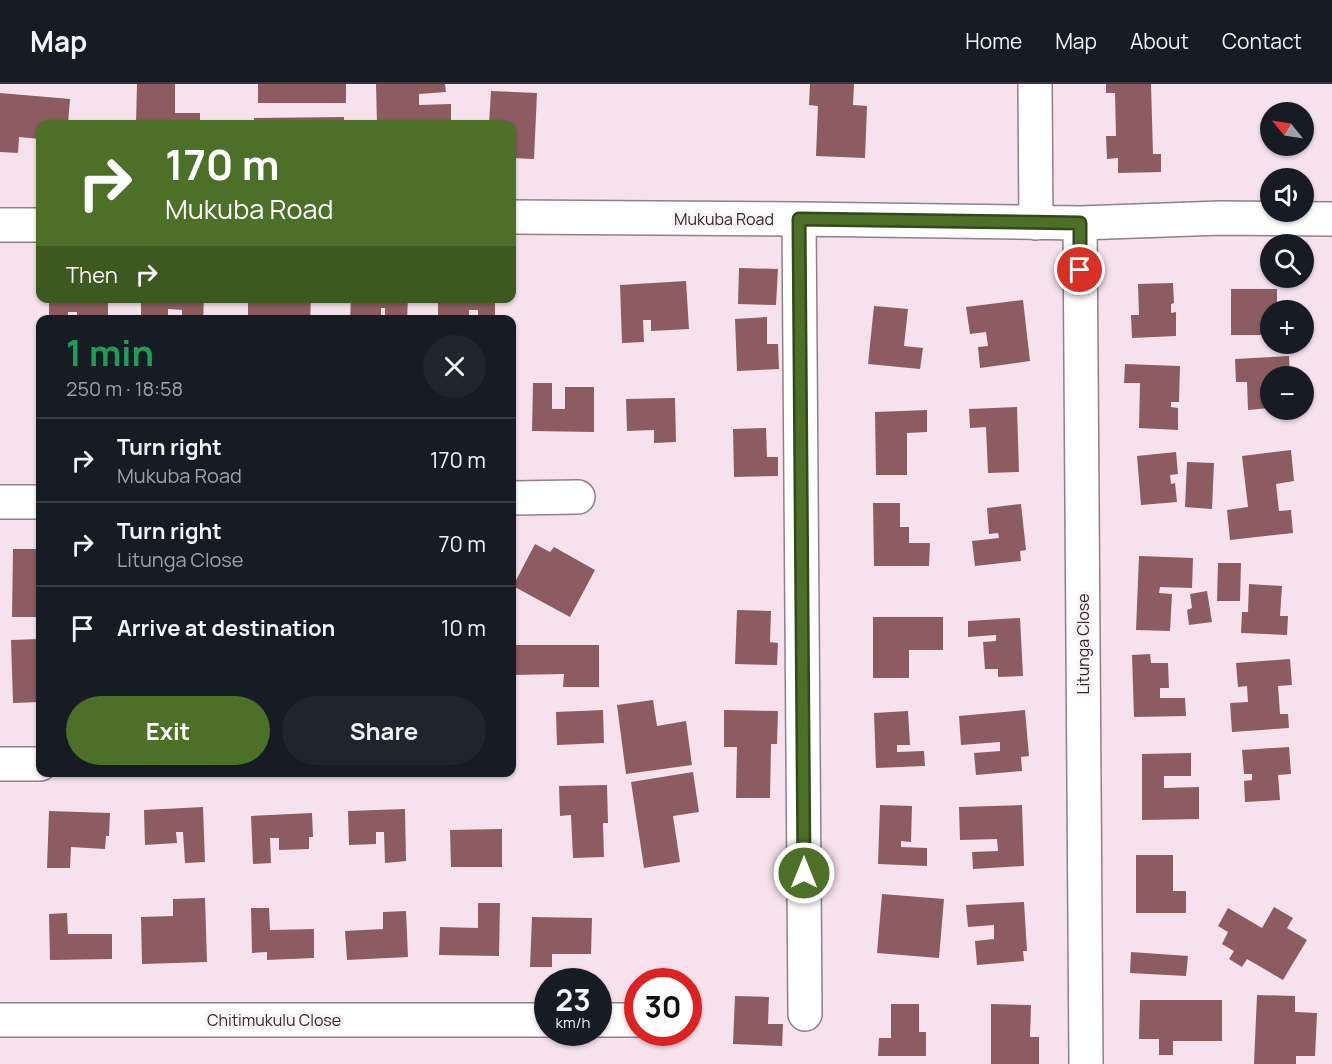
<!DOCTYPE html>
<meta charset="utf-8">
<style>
body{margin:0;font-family:Manrope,sans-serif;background:#20242c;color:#f1f3f6;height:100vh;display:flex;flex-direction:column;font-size:22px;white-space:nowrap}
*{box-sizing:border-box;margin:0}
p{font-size:20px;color:#9ea1a6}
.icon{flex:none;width:33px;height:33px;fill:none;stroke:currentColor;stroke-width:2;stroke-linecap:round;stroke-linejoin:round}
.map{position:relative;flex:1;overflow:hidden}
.sheet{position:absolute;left:36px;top:231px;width:480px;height:462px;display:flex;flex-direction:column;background:#171b24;border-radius:12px;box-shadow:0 2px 4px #0004}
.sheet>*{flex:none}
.guide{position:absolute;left:36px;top:36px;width:480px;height:183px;border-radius:12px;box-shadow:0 2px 4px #0004;background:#4d7028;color:#fff;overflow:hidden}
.needle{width:39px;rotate:300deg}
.buttons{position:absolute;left:1260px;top:18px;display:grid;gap:12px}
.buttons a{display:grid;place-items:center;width:54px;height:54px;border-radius:50%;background:#171b24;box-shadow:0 2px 4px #0004;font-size:30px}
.speed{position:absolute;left:534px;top:884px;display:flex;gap:12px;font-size:30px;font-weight:700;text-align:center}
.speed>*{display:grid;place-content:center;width:78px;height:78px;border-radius:50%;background:#171b24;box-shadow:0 2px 4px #0004;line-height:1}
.speed small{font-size:15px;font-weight:400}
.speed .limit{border:9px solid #d22;background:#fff;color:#111}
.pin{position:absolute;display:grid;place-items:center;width:51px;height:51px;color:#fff;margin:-26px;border:3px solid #fff;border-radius:50%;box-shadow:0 2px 6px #0007}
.me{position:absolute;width:66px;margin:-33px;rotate:0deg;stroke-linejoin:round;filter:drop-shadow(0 0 4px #0008)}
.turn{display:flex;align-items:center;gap:21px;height:126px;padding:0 30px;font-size:27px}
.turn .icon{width:78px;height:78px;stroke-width:2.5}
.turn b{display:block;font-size:42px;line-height:51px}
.then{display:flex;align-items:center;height:57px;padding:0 30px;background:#0003;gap:12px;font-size:22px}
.round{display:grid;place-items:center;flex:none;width:63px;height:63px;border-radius:32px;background:#20242c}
.head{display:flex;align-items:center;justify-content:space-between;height:102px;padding:0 30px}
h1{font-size:36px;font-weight:700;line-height:45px;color:#1e9e55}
.action{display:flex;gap:12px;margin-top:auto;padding:12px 30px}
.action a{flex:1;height:69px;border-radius:36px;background:#4d7028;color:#fff;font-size:24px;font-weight:700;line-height:69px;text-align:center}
.action a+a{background:#20242c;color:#f1f3f6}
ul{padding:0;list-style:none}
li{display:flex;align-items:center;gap:18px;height:84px;padding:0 30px;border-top:2px solid #363941}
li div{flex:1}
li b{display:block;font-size:22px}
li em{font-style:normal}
header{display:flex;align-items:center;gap:36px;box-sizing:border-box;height:84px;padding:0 30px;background:#171b24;border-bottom:2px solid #363941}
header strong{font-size:28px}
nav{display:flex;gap:33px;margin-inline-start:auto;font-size:21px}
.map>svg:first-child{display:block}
</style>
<header>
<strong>Map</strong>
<nav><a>Home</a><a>Map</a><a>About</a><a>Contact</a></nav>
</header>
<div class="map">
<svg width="1332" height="980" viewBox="0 0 1332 980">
<rect width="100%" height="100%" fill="#f6e2ed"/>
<path fill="#8c5c61" d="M137 0H175V29H200V40H136Z
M258 0H346V19H258Z
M376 0H445L446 8 419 10V21L451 20V40H377Z
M810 0H854L853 21 867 22 865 74 816 72 818 22 809 21Z
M1106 0H1151L1153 70H1161V88L1118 89V74L1107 75 1106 52H1116L1115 9H1106Z
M491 7 537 9 534 75 512 74V40H489Z
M0 9 70 15 68 40H40V55L19 53 18 69 0 68Z
M344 33V40H254V34Z
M739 184 778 185 776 221 738 220Z
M686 197 689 245 651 247V236H643L644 258 622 259 620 201Z
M1173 199 1174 219 1171 220V229L1176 228V252L1132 254 1131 231H1139L1138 200Z
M1231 205H1277V226H1270V251H1231Z
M49 214H108V236H77V228H68V236H49Z
M141 214H204L203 236H182V226L168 225V236H141Z
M248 214H311L310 236H248Z
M351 214H408L407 236H385V224H381V236L350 235Z
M438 214H495V236H478V226H469V235H438Z
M1023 216 1030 277 980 284 978 263 988 262 986 248 970 250 966 223Z
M874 222 908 225 904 262 923 264 920 285 868 280Z
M767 233V260H778L779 285 737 287 735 235Z
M1289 272 1290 292H1270V324L1248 326 1247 298H1236L1235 275Z
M1125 280 1180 282 1179 318H1171V323L1178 324V346L1139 344 1140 299H1124Z
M533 299H552V325H565V303H594V348L532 347Z
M675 314 676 358 654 359V346L627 347 626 315Z
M1017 323 1019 388 988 389 986 343 970 344 969 325Z
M927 326V348L907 349V391H876L875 328Z
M766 344 767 373H778V392L734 393 733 345Z
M1291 366 1294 397 1276 400 1279 427 1291 426 1293 449 1230 456 1227 426 1248 423 1242 372Z
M1176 368 1178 390 1170 391 1171 400 1175 399 1177 418 1141 421 1137 372Z
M1187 378 1214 379 1212 425 1185 423Z
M873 419H900V443H909V459H930L929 482H874Z
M1021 420 1026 466 1020 467 1021 477 975 482 972 457 999 454 998 449 989 450 987 424Z
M535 460 550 468 554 463 595 486 570 533 513 502Z
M13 465H40V533H12Z
M1139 472 1193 474 1192 504 1160 503 1159 509 1172 510 1170 547 1136 546Z
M1218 479H1241L1240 517H1217Z
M1249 500 1282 502 1280 532H1288L1287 551 1241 549 1242 528H1248Z
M1207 507 1212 538 1189 541 1187 526 1192 524 1190 510Z
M737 526 771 527 770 558 778 559 777 581 735 580Z
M873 533H943V566H909V594H873Z
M1020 534 1023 592 998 593V585H985L983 558 996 557V551L968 553V537Z
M40 555V618L13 619 11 556Z
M512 561H599V603H563L564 590 512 591Z
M1150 570 1151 579H1168L1169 604H1160V614H1185L1186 632 1134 633 1132 571Z
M1290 575 1292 601 1278 602 1280 630H1288L1289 644 1232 648 1230 619 1248 618 1247 602 1238 603 1236 579Z
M653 616 657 642 686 637 692 681 626 690 617 621Z
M603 626 604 659 557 661 556 628Z
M724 626 778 627 777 660H771L770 714H736L737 663H724Z
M1025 626 1029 672 1021 673 1022 687 976 691 974 669 1000 667V658L961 661 959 632Z
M908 627 910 661H897V668L924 667 925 682 876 684 874 629Z
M1289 663 1291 690 1278 691 1280 716 1245 718 1244 697 1252 696V690H1244L1242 666Z
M1191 669V692H1164V704L1199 703V735L1142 736V670Z
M693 688 699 728 673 732 680 778 644 784 631 698Z
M607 701 608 739H603L604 773 573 774 571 731 560 732 559 702Z
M880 721 912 722 911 758 901 757V763L927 764V782L878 780Z
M1022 721 1024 782 973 785 972 768 998 767 997 755 960 756 959 723Z
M203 723 205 778 185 779 183 748H176L177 759 145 761 144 726Z
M405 725 406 777 385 779 384 748H376V760L349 761 348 727Z
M49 727 110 729 109 752H106L105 765 71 763 70 784H47Z
M312 729 313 753H309V765L279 766V754H270L271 779 253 780 251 732Z
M502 745V783H451L450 746Z
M1136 771H1173V807H1186V829H1136Z
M882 810 944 815 939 874 877 869Z
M205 814 207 878 142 880 141 833 173 832V815Z
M1024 818 1027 867H1023L1024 877 977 881 975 857 994 855V841L968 843 966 821Z
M478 819H500L499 872 439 871 440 843 478 844Z
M1274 823 1293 834 1287 844 1307 856 1283 896 1247 875 1242 883 1229 875 1234 867 1222 860 1228 848 1218 842 1228 824 1262 844Z
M251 824H269L270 846 314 845V874L267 876V868L252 869Z
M406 827 408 873 347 876 345 847 383 845V828Z
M67 829 68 850H112V875L50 876 49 830Z
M532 833 592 834 591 870H552V883H530Z
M1131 868 1188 872 1186 892 1130 889Z
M1257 911 1295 912V928L1317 929 1315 972H1296V980H1254Z
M735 912 769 913 768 940H783L782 962 733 960Z
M1140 916H1222V957H1173V971H1159V955H1139Z
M891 920H919V948H926V972H878L879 954H891Z
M991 920 1031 921 1030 953H1039V980H991Z"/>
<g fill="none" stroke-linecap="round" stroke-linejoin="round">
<g stroke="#917f89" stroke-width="36">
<path id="minor" d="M1035 0 1036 139
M512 133 799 135 1080 139 1221 134 1332 135
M799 135 805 930
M1080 139 1086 980
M0 141H40
M512 414 578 413
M0 418H40
M0 680H40
M0 936H548
M598 936H638"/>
</g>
<use href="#minor" stroke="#fff" stroke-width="33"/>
</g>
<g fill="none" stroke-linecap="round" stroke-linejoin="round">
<g stroke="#32491a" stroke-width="15">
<path id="route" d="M804 789 799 135 1080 139V186"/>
</g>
<use href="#route" stroke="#4d7028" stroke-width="10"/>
</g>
<g text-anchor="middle" stroke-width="6" stroke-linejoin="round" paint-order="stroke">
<g font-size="16" fill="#30282c" stroke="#fef2f9">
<text x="724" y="141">Mukuba Road</text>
<text transform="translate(1083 560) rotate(-90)" y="6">Litunga Close</text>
<text x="274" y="942">Chitimukulu Close</text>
</g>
</g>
</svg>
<div class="buttons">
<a><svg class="needle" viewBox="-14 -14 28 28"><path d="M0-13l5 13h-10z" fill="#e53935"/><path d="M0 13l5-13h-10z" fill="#9ea1a6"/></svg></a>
<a><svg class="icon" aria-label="sound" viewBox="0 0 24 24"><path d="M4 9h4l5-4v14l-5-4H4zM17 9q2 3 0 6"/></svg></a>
<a><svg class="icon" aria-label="search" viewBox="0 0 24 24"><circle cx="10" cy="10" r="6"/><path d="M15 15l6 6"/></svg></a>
<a>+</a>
<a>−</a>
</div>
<div class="speed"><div>23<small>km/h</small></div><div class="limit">30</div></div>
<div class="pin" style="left:1080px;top:186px;background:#d93025"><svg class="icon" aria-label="arrive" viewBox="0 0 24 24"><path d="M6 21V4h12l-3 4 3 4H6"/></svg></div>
<svg class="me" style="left:804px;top:789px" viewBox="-20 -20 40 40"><circle r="17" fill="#4d7028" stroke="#fff" stroke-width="3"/><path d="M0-11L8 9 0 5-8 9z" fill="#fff"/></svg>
<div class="guide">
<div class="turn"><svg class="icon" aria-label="right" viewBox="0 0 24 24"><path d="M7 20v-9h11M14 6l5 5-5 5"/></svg><div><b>170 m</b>Mukuba Road</div></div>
<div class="then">Then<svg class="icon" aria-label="right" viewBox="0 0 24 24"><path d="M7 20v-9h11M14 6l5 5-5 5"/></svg></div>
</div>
<section class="sheet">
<div class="head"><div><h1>1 min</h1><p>250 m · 18:58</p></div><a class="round"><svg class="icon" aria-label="close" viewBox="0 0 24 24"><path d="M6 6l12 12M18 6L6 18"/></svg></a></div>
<ul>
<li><svg class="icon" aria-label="right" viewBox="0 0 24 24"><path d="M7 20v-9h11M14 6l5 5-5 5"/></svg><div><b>Turn right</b><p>Mukuba Road</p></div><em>170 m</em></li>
<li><svg class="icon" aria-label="right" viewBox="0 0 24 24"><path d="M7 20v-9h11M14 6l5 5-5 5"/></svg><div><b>Turn right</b><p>Litunga Close</p></div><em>70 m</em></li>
<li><svg class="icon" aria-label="arrive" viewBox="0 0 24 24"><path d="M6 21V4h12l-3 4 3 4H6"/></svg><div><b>Arrive at destination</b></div><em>10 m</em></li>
</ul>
<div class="action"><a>Exit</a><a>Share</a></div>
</section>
</div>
